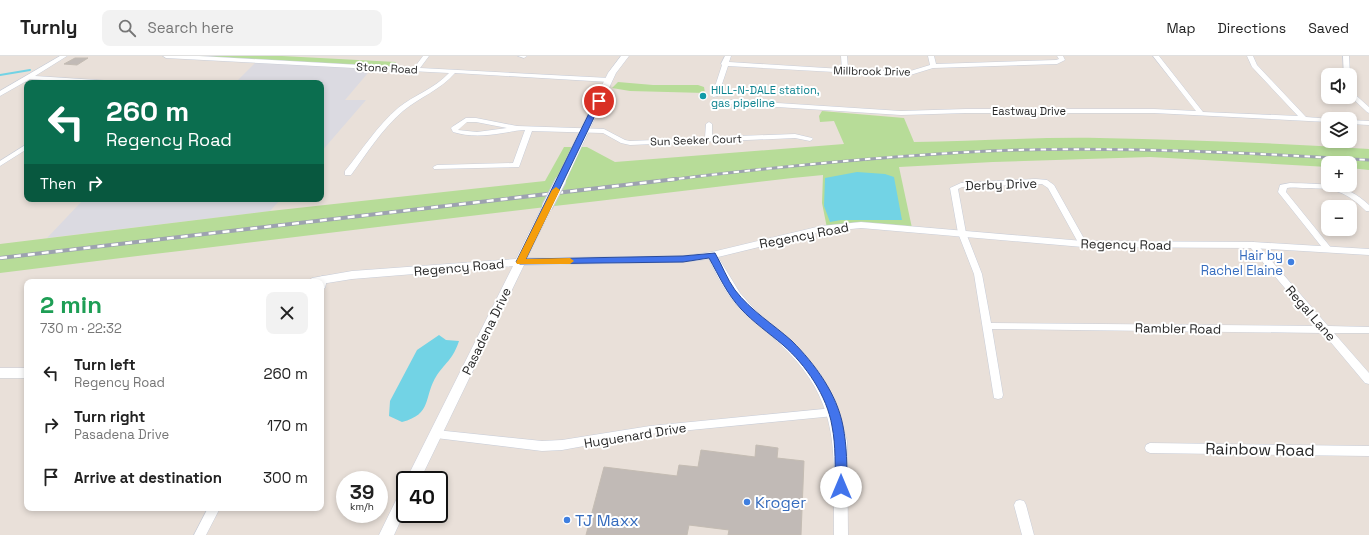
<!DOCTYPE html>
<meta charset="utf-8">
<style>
body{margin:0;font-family:"Space Grotesk",sans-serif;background:#f2f2f2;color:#222;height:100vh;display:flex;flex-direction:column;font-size:15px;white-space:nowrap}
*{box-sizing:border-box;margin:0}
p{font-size:13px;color:#767676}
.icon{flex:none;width:22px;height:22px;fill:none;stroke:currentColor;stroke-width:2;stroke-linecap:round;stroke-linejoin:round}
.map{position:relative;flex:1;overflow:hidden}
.side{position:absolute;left:24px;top:223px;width:300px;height:232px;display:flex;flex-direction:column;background:#fff;border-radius:8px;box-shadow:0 2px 6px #0003}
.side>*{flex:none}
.banner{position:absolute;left:24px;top:24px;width:300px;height:122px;border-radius:8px;box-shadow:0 2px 6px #0003;background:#0b6e4f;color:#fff;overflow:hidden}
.tools{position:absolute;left:1321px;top:12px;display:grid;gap:8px}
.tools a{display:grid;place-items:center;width:36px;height:36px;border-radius:8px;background:#fff;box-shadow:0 2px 6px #0003;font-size:20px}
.speed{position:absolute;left:336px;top:415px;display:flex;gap:8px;font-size:20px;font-weight:700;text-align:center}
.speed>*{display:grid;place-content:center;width:52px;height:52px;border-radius:50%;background:#fff;box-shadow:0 2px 6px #0003;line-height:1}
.speed small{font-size:10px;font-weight:400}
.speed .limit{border:2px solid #111;border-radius:6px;background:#fff;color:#111}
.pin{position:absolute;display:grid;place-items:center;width:34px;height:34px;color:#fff;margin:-17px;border:2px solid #fff;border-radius:50%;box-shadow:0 1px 4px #0007}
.me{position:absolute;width:44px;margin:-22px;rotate:0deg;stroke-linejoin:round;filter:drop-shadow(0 0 3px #0008)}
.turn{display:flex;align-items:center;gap:14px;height:84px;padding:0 16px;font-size:18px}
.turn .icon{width:52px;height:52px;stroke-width:2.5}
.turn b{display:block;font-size:28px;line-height:34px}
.then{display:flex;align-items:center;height:38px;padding:0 16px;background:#0003;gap:8px;font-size:15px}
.round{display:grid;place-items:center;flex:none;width:42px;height:42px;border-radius:8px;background:#f2f2f2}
.overview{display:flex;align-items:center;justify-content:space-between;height:68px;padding:0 16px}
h1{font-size:24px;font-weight:800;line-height:30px;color:#1e9e55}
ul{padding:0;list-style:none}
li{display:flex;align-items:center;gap:12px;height:52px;padding:0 16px}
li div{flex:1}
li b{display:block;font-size:15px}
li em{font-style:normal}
header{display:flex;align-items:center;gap:24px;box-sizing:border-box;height:56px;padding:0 20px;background:#fff;border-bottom:1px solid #e0e0e0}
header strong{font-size:19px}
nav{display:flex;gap:22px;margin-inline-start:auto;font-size:14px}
.search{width:280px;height:36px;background:#f2f2f2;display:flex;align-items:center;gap:10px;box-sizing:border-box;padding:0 14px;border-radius:8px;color:#767676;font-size:15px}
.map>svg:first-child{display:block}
</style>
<header>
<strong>Turnly</strong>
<div class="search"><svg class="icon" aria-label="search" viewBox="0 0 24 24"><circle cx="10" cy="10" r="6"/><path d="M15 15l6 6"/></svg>Search here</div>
<nav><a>Map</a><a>Directions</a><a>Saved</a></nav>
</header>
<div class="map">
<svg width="1369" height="479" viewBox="0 0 1369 479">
<rect width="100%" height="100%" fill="#e9e0d9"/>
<path fill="#dbdae1" d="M257 5 373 11 345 44H366L321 96V27H235Z
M84 143H281L270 155 47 182Z"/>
<path fill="#b7dc98" d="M162 0H282L396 6 392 12Z
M618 26 653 29H698L704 31 705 37 630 35 612 32Z
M822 55 904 62 914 86C975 85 1037 81 1099 82 1189 84 1279 87 1369 93V114L1350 112V107H1328V111L1150 101 993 106 899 111 912 172H827L822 147 823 119C730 128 638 141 546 151 364 173 182 194 0 217V188L270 155 545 125 564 91H587L615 106 844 88 834 65 820 66 819 60Z"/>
<path fill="#72d3e5" d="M857 116 885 118 894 121 902 164H841L830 166 824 150 825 122Z
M439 279 446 284 459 285C453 303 447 305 437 319 423 341 433 358 402 366L389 360 390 345 417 294Z"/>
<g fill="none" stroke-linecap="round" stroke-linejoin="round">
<path stroke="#72d3e5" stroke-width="2" d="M0 19 30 14"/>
</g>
<path fill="#c1bab6" stroke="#c4bcb3" d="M75 2H88L77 9 64 8Z
M756 389 778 392 777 402 804 405 801 479H728L729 474 689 469 687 479H586L604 411 677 420 679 409 698 411 701 394 755 401Z"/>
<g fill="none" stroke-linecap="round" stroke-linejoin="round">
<g stroke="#c8cdd8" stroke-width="1">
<path id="minor" d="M60 0H67L35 20 112 25 115 27H87L30 23 0 40V35Z
M163 0H199L414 12 423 0H429L420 12 609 22 612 24 609 26 455 17C440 34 420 41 403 55 382 73 367 97 351 119H345V115C362 94 377 70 398 52 414 39 434 33 449 17L166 2Z
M518 0H527L524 2Z
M725 0H731L729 6 842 13 841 0H847L848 13 907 16 930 9 928 0H934L936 8 1056 4 1059 3 1057 0H1063L1065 4 1057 8 933 12 907 20 728 10 718 40 713 41 712 40 722 9 721 8Z
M1153 0H1159L1203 56 1298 60 1252 11 1247 0H1253L1257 9 1306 61 1331 63H1328V66L1154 57H966L901 59 731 48 728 46 731 44 901 55 966 53H1154L1196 55Z
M1343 0H1349L1350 19H1344Z
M1350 34 1369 51V57L1367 56 1350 40Z
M466 62H476L517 70 604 73 625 84 630 85 705 82 706 68 709 66 712 68V81L795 78 812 82 813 83 810 85 795 82 630 89 621 87 603 77 532 75 519 111 434 113 433 111 437 109 513 107 525 74C517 74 510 76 503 77 486 80 469 81 453 76L451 72 452 71ZM467 66H476L507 72 477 76 458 74Z
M1350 64 1369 65V69L1350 68Z
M27 88V93L0 110V105Z
M1036 123 1047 124 1054 129 1087 188 1086 190H1080L1048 132 1042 128 962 131 958 133 966 177 982 218 991 267 1317 270 1250 191 1249 189 1253 186 1256 187 1328 270 1369 271V277H1334L1369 317V328L1365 327 1323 277 992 273 1003 339 1002 342 998 343 994 342 974 218 958 177 950 132 961 127Z
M1290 127C1321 128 1345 126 1369 149V155H1366C1346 135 1333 132 1306 132 1299 132 1293 131 1287 132L1286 136 1332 193 1331 195H1325L1278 136 1280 129Z
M323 220 327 223 325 232 321 235V226H318L320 221Z
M834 352 838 353 839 356 838 359 834 360 650 378 562 394 542 395 436 382 432 381 431 378 432 375 436 374 542 385 562 384 650 370Z
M1150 387 1369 390V400L1150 397 1146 395 1145 392 1146 389Z
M1020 444 1024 445 1026 449 1034 479H1022L1014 449 1016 445Z
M208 452H220L206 479H194Z"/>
</g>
<g stroke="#c8cdd8" stroke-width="1">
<path id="tertiary" d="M621 0H629L616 17 566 124 561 127 558 126 556 124 608 17Z
M547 148 552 151 527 202 683 200 712 196 821 170 861 166 1083 185 1253 186 1369 193V199L1253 192 1083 191 861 172 821 176 718 201 740 237 755 254 802 295 820 317 835 344 847 385 848 479H834C833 399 844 348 780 288 769 277 755 267 743 256 728 241 718 222 709 203L683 206 524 209 420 424H406L513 210 352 223 321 228V226H307L312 222 352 215 516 203 542 151Z
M0 312H27V322H0Z
M405 434V455L394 479H379L400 436Z"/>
</g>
<use href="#minor" fill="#fff" fill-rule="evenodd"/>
<use href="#tertiary" fill="#fff" fill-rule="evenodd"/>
<g stroke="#9da2b0" stroke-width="3">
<path id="rail-far1" d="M668 124C784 110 900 98 1016 94 1134 91 1252 97 1369 104"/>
</g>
<g stroke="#9da2b0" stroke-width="4">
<path id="rail" d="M0 202 676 123"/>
</g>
<use href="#rail-far1" stroke="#fff" stroke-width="2" stroke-dasharray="5.5" stroke-linecap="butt"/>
<use href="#rail" stroke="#fff" stroke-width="2.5" stroke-dasharray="7" stroke-linecap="butt"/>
<g stroke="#c8cdd8" stroke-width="12" stroke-linecap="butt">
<path id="tertiary-bridge" d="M547 151 561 124"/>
</g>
<use href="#tertiary-bridge" stroke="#fff" stroke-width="10"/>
</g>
<path fill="#4274ec" stroke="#2b4b99" d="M596 43 602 45 526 203 683 200 715 197C722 209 727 223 735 234 751 255 773 268 792 285 815 308 837 338 843 370 847 390 847 411 847 431L845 435 841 436 837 435 835 431C835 411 836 390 832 370 827 340 806 309 783 289 769 277 753 266 741 253 727 238 719 220 709 202L683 206 520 208 516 206Z"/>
<path fill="#f59e0b" d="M556 131 560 134 526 203 570 202 574 205 570 208H517L516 206 552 134Z"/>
<circle fill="#0f9aa8" stroke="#fff" stroke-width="1.5" cx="703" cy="40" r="4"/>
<g fill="#3f7fe0" stroke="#fff" stroke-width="1.5">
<circle cx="1291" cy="206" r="4"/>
<circle cx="747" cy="446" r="4"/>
<circle cx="567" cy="464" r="4"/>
</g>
<g text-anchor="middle" stroke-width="4" stroke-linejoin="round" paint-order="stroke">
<g font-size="11" fill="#272727" stroke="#fff">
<text transform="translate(387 12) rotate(3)" y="4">Stone Road</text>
<text transform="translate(872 15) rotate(1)" y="4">Millbrook Drive</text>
<text x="1029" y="59">Eastway Drive</text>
<text transform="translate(696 84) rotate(-2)" y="4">Sun Seeker Court</text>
</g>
<g font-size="11" fill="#0d838f" stroke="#fff" text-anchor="start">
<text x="711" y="38">HILL-N-DALE station,<tspan x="711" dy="13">gas pipeline</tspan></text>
</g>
<g font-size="13" fill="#272727" stroke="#fff">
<text transform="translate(1001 128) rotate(-2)" y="5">Derby Drive</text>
<text transform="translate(804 179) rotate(-11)" y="5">Regency Road</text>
<text transform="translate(1126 188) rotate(1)" y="5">Regency Road</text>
<text transform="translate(459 211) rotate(-5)" y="5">Regency Road</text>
<text transform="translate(1311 257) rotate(49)" y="5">Regal Lane</text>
<text transform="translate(1178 272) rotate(1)" y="5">Rambler Road</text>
<text transform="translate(486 275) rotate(-64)" y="5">Pasadena Drive</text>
<text transform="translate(635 379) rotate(-9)" y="5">Huguenard Drive</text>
</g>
<g font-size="13" fill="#366cbe" stroke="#fff" text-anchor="end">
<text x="1283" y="204">Hair by<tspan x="1283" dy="15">Rachel Elaine</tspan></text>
</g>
<g font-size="16" fill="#272727" stroke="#fff">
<text transform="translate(1260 393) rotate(1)" y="6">Rainbow Road</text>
</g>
<g font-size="16" fill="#366cbe" stroke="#fff" text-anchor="start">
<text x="755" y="452">Kroger</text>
<text x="575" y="470">TJ Maxx</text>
</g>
</g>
</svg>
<div class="tools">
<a><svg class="icon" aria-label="sound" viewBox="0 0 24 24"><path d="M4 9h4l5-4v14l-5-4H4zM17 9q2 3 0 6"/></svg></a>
<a><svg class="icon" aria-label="layers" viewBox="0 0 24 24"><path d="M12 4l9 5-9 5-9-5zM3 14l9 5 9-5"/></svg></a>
<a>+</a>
<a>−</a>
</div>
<div class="speed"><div>39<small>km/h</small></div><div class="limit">40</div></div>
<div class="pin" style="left:599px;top:45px;background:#d93025"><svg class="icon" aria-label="arrive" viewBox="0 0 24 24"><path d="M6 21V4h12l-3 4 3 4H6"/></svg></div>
<svg class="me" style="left:841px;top:431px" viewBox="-20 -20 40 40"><circle r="19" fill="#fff"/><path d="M0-13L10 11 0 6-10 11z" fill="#4274ec"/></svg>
<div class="banner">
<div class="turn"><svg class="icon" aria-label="left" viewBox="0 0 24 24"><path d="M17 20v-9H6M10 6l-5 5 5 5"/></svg><div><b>260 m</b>Regency Road</div></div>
<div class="then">Then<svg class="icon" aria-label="right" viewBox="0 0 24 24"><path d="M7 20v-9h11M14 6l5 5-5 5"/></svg></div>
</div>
<section class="side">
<div class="overview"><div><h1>2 min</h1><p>730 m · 22:32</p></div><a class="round"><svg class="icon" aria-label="close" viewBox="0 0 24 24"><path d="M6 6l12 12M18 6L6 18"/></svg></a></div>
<ul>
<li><svg class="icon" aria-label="left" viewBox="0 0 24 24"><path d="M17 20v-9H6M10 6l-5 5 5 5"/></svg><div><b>Turn left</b><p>Regency Road</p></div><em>260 m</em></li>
<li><svg class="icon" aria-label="right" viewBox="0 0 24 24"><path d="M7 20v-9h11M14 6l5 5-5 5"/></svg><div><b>Turn right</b><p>Pasadena Drive</p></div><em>170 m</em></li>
<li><svg class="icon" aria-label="arrive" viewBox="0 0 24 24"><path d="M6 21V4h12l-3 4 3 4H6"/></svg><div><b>Arrive at destination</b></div><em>300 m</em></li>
</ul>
</section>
</div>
